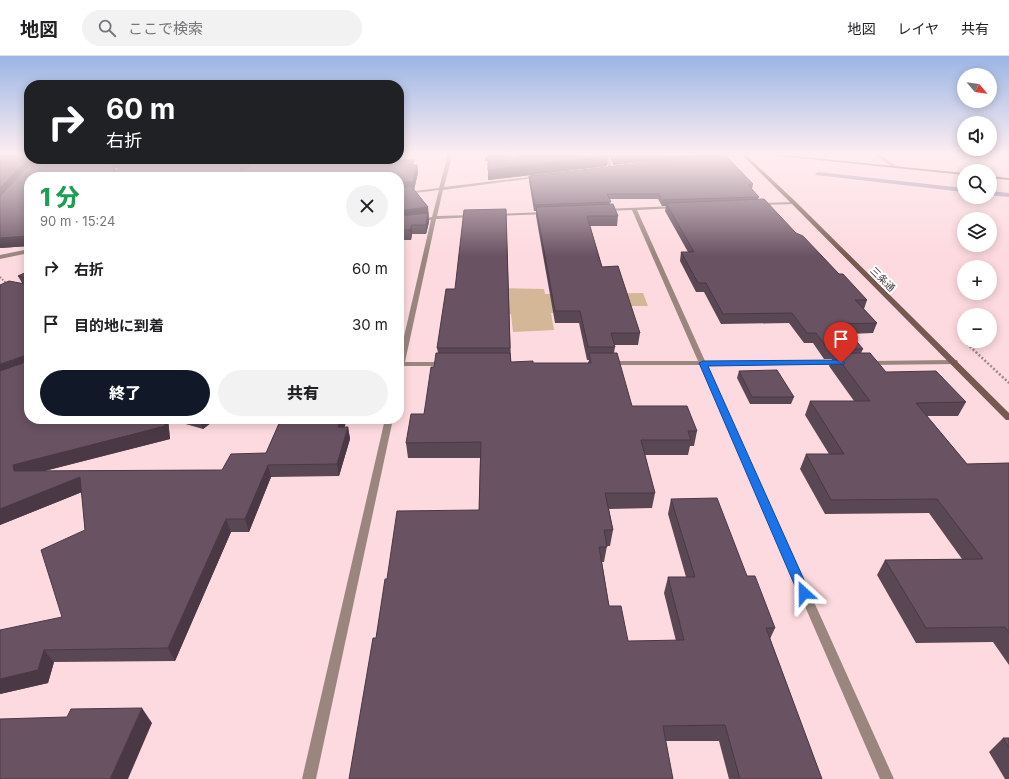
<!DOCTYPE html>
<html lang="ja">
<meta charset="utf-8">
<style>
body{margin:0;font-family:Inter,"Noto Sans JP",sans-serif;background:#f2f2f2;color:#202124;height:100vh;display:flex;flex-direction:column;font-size:15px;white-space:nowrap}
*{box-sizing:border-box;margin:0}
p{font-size:13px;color:#757577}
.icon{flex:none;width:22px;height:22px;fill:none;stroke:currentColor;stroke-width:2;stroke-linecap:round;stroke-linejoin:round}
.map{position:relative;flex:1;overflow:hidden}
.sheet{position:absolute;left:24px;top:116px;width:380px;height:252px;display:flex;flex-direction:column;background:#fff;border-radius:16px;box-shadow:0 2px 10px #0003}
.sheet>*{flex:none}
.hud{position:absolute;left:24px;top:24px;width:380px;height:84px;border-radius:16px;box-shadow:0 2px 10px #0003;background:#202124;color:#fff;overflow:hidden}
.needle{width:26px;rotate:119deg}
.fabs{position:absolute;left:957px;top:12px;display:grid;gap:8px}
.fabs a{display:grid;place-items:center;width:40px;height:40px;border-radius:50%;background:#fff;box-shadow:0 2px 10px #0003;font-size:20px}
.pin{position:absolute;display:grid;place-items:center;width:34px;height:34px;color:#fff;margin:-41px -17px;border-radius:50% 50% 50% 0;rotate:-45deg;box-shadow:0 0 4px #0007}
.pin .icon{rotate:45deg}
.me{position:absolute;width:44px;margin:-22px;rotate:336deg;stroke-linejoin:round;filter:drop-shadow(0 0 3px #0008)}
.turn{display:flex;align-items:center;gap:14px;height:84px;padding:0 16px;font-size:18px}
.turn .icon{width:52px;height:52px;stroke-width:2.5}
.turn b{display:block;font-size:28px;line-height:34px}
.round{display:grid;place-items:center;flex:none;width:42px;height:42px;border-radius:21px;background:#f2f2f2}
.headline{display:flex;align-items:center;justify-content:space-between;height:68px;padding:0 16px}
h1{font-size:24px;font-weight:800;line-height:30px;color:#1e9e55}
.action{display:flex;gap:8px;margin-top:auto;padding:8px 16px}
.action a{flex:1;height:46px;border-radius:24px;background:#111827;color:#fff;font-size:16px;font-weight:800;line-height:46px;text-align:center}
.action a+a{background:#f2f2f2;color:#202124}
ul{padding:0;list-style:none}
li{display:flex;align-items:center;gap:12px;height:56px;padding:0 16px}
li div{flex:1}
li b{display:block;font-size:15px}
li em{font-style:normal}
header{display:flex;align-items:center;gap:24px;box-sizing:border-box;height:56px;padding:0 20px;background:#fff;border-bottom:1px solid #e0e0e0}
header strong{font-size:19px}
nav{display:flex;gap:22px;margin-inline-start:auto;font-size:14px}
.search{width:280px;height:36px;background:#f2f2f2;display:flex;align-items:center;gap:10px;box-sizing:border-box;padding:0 14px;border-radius:22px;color:#757577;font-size:15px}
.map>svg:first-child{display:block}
</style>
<header>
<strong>地図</strong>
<div class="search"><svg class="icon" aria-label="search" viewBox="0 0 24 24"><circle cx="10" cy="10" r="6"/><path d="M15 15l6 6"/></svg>ここで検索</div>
<nav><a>地図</a><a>レイヤ</a><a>共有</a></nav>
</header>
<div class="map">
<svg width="1009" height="723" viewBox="0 0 1009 723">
<rect width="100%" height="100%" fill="#fddadf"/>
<path fill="#d3b796" d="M489 232 544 233 545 238 643 237 648 250H570L571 257H551L554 274 513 276 511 258 489 259Z"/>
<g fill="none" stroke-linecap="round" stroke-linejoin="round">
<path fill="#a291ae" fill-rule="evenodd" d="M818 116 964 132V136L816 119 815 118Z
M990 135 1009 137V141L990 139Z"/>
<path stroke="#9d8689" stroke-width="2" stroke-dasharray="1.5 1.5" stroke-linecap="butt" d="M0 221 7 228"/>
<path stroke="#9d8689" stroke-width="2.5" stroke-dasharray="2 2" stroke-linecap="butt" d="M964 285 1009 327"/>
<path fill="#9a867f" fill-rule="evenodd" d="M448 99H452L444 131 539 120 541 121 443 134 437 160 474 159 476 160 474 161 436 163 405 306H444L448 308 444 310H404L403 318 399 320V302L431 164 399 168V166L432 161 439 134 399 139V137L439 132Z
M604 99H608L612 113 609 112Z
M723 99H735L716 102 714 101Z
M876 99H881L897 111 894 112Z
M794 146 796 147V148L759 149 757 148 759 147Z
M675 150 677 151V152L637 154 705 305H840L844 307 840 309H707L894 723H880L700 309H610L606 307 610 305H698L632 154 605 155 603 154 605 153Z
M546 156H548V158L495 160 493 159 495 158Z
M29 193V197L0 203V199Z
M954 304H957L958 306 957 308 868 309 864 307 868 305Z
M385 363H393L316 723H302Z"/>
<path fill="#765950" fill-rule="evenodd" d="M742 99H746L796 146 1009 357V364H1006L792 148Z
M769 99H783L964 117V119Z
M990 120 1009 122V124L990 122Z"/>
</g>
<path fill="#5a4754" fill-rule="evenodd" d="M0 99 29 103H370L369 104 417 109 418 117 414 133 428 151 429 166 426 178H412L411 184H399V121L29 190 0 192ZM115 112H119L117 114H116Z
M485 99H509V100L513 102 515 100V99H608V100L607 110 488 124V105H485Z
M609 99H708L613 109Z
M529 120 753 128 752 133 759 141 758 143 796 177 839 218 867 244 864 253 877 267 873 277 850 278 863 293 861 297 886 316 966 346 958 360H927L967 408 1009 407V609L993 586 916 587 877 519 885 504 962 503 929 457 825 458 800 413 806 398H829L805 359 810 345H854L829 310 832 303H824L813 287H804L789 267 721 268 704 236H696L680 205 681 196H688L665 155 666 150H662L658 143H609L610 148 618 160 617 170H590L602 211 640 277 638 289H614L615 291 614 297 632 350 697 375 694 390H690L688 399H645L655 437 652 452 609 453 613 474 610 490H607L604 506H602L609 550 628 585H676L664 537 668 521H686L668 458 671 443 747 520 775 572 770 583 822 723H729L719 685H666L376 582 387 523 479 454 480 402H408L406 387 424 358 438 297 437 292 455 233 506 153 511 306 533 307H588L589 304H587L579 267H555L536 160V155H534L529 125Z
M29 215V363H216L203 373 168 363 170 383 44 415 222 414 266 397 281 363H347L344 371H348L350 383 339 420 271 421 249 476H231L175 605 54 606 48 627 0 638 62 561 85 474 82 436 0 469 22 227 18 220Z
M739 315 794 341 791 348H750L737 322Z
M1003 682H1009V723H1005L989 696Z"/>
<path fill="#4a3945" d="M614 99H708L613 109Z
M608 100 607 110 488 124V114Z
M36 103H58L0 145V132L23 108Z
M127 103H153L121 112 118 105Z
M247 103H255L242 120 240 112Z
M114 109 117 117 112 114Z
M417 109 418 117 414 134 399 135V127Z
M428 151 429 166 426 178V169L399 164V155Z
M412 169V178L411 184 410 174Z
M29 180V190L0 192V182Z
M24 300 29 310 0 321V308Z
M164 363H168L170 383 21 421 14 415 13 409Z
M199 363H216L203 373Z
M341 363H347L341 383 338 371Z
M348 371 350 383 339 420 337 408Z
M268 409 271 421 249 476 245 463Z
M80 421 87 434 0 469V453Z
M226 463 231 476 175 605 168 592Z
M44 594 54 606 48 627 0 638V623Z
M142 652 152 667 128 723H110Z"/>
<path fill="#695262" stroke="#4a3945" d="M0 99H29V103H36L23 108 0 132Z
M488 99H509V100L513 102 516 100V99H608V100L488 114Z
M709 99H725L753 128 748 129 759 141 662 144 659 138H607L611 146 535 149 529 120Z
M49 103H63L114 109 112 114H117L121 109 137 106 145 103H247L240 112V114H246L254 103 414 104 412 109H417L413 125 399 127V121H29V180L0 182V140L27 112Z
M104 103H127L118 105Z
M411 130 428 151 399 155V132Z
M764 143 796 177 803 180 839 218H843L867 244H855L877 267 842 268 863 293H828L816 277H807L792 257 723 258 706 227H698L681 196H694L666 147Z
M613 148 618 160H587L602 211 618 210 640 277H611L615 291H588L580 255H555L536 151Z
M506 153 510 292H437L446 233H455L464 154Z
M428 157 426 169H412L410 174H399V160Z
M29 215V363H164L165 370 13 409 14 415 222 414 231 398 266 397 281 363H341L338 371H348L337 408 268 409 245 463H226L168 592 44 594 38 614 0 623V574L62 561 41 494 85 474 80 421 0 453V315L23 307 24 300 0 308V229L9 225 25 228V222L18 220Z
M436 297H510L511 306 533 305V307H591L589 297H617L632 350H687L697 375H688L691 384H641L655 437H605L613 474H604L607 491H599L609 550H621L628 585 684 584 668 521H695L671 443 717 442 747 520H755L775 572H766L822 723H740L725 669 663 670 673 723H349L373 582H376L385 523H387L397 455 479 454 481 386 406 387 411 358H424L431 311H434Z
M834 297H870L886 316 936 315 966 346 916 347 967 408 1009 407V577L1005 571 926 572 885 504 983 503 937 443 831 444 806 398H844L810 345H870Z
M777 314 794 341H752L739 315Z
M142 652 110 723H0V663L67 661 71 653Z
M1003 682H1009V692Z"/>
<linearGradient id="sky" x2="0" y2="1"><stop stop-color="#9bb5e5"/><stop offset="0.49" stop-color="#feeef1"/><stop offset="1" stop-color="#feeef1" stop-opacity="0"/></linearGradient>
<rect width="1009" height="200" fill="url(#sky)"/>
<path fill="#1a73e8" stroke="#114b97" d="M841 304 845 307 844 308 708 310 810 537 809 540 804 542 800 540 798 537 699 307 703 305Z"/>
<g text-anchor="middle" stroke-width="4" stroke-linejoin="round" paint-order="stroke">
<g font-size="10" fill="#46393b" stroke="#fff">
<text transform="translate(883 223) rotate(45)" y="4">三条通</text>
</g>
</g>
</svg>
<div class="fabs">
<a><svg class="needle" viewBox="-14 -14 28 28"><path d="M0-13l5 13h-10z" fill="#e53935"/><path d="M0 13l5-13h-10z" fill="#757577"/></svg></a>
<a><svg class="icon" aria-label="sound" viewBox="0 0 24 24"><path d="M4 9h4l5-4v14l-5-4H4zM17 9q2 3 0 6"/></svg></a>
<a><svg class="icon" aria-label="search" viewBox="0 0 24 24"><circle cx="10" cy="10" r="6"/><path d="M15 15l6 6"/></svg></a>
<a><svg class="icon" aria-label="layers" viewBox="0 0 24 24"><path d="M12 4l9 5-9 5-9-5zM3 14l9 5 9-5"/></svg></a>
<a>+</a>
<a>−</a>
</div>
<div class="pin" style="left:841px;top:307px;background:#d93025"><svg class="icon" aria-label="arrive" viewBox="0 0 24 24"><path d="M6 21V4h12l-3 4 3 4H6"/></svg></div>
<svg class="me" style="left:804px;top:537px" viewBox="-20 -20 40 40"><path d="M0-17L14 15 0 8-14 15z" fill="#1a73e8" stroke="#fff" stroke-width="4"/></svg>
<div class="hud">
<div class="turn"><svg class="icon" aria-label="right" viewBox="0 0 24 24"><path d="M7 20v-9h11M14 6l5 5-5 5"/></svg><div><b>60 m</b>右折</div></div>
</div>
<section class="sheet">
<div class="headline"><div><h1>1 分</h1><p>90 m · 15:24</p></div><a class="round"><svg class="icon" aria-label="close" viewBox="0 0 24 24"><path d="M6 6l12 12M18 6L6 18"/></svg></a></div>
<ul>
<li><svg class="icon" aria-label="right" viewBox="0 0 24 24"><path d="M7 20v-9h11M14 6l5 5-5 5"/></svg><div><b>右折</b></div><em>60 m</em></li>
<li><svg class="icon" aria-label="arrive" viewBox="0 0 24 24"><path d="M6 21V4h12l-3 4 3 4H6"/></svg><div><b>目的地に到着</b></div><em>30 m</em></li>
</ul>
<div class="action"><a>終了</a><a>共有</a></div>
</section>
</div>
